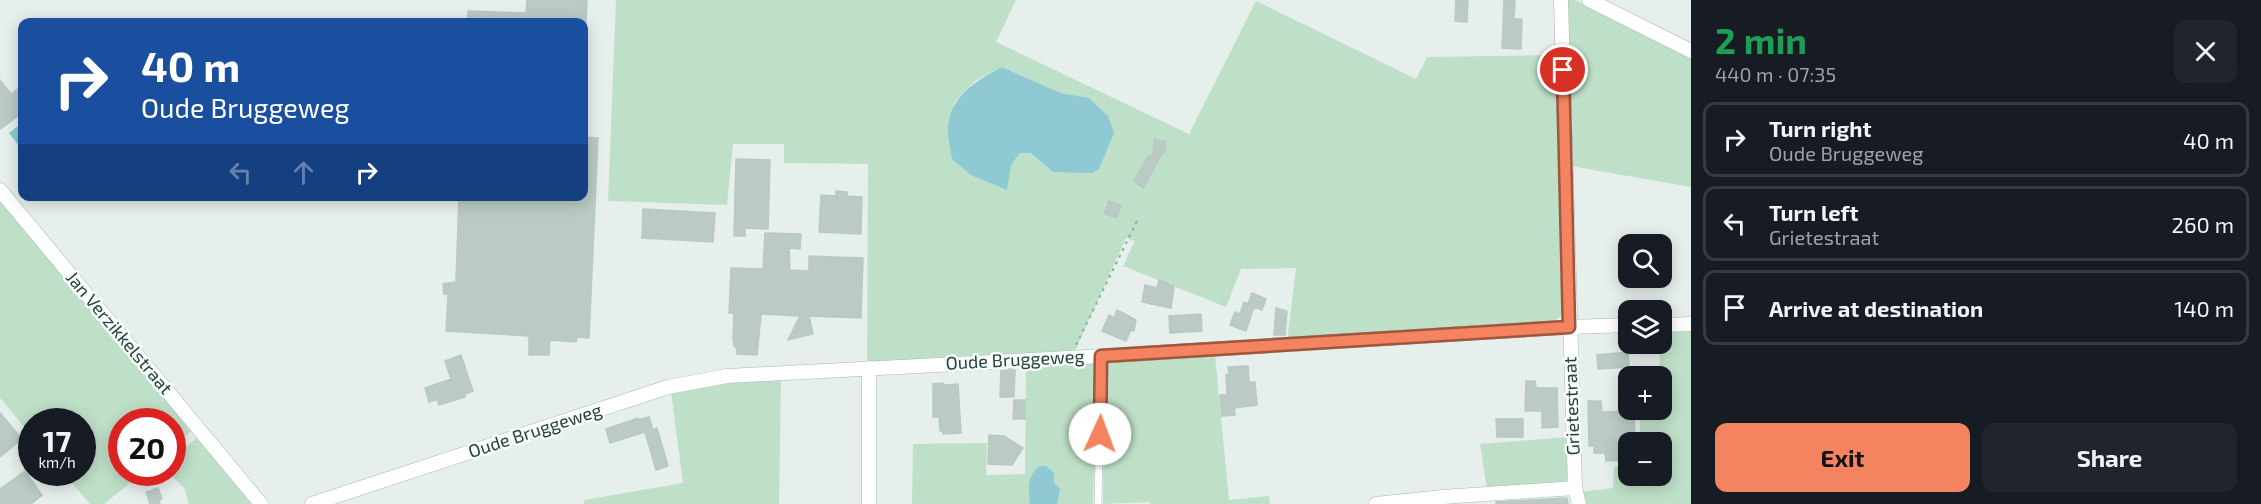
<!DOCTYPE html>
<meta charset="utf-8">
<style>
body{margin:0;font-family:"Exo 2",sans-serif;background:#20242c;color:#f1f3f6;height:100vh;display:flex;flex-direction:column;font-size:22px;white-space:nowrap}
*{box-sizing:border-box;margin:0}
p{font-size:20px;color:#9ea1a6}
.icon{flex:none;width:33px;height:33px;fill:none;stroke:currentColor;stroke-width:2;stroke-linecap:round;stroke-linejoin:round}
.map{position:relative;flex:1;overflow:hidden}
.drawer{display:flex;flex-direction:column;background:#171b24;width:570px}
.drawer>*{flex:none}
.hud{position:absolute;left:18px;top:18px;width:570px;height:183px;border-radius:12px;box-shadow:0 3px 15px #0003;background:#1a4fa0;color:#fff;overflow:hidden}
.tools{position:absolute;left:1618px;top:234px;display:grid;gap:12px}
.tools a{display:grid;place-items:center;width:54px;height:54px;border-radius:12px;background:#171b24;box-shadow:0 3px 15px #0003;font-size:30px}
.speed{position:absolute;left:18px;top:408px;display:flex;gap:12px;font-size:30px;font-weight:700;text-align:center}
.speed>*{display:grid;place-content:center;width:78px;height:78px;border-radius:50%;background:#171b24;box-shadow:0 3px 15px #0003;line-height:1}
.speed small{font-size:15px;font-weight:400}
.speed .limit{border:9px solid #d22;background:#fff;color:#111}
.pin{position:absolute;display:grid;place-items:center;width:51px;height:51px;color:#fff;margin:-26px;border:3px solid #fff;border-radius:50%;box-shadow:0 2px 6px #0007}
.me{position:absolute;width:66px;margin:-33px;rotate:2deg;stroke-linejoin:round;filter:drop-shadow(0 0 4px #0008)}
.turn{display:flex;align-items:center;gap:21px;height:126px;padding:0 24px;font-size:27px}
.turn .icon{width:78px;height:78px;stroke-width:2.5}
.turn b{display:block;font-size:42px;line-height:51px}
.lanes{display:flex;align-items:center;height:57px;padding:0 24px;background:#0003;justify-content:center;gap:30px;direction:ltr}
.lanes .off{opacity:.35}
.round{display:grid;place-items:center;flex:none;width:63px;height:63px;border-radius:12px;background:#20242c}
.headline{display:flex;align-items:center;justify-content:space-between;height:102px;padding:0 24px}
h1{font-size:36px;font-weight:700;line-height:45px;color:#1e9e55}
.primary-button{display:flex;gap:12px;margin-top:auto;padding:12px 24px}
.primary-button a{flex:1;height:69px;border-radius:12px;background:#f4845f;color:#111;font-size:24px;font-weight:700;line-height:69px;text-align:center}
.primary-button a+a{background:#20242c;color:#f1f3f6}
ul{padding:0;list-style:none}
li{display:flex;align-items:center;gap:18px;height:75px;margin:0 12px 9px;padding:0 12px;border:3px solid #363941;border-radius:12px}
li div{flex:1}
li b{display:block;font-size:22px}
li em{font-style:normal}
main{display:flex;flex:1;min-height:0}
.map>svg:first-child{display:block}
</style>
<main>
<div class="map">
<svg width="1691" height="504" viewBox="0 0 1691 504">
<rect width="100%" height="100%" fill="#e6efeb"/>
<path fill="#bfe0c8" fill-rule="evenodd" d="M616 0H1016L996 42 1189 134 1256 1 1416 79 1427 57 1558 55 1565 313 1549 325 1287 341 1296 268 1241 269 1226 307 1123 266 1135 241 1126 238 1075 351 867 363 868 164 784 163V144H733L727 205 608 201ZM1002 67 1061 93 1089 98 1053 172 1029 153H1020L1011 165 948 127 955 101 975 81Z
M1567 0H1575L1691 57V187L1571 166Z
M0 197 194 429 173 447 172 422H122V472L142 473 104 504H90L63 473 82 472V422H32L31 435 0 398Z
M1691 329V504H1583L1580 492 1613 488 1614 467 1629 466V476H1662V442H1640V416H1652L1653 410H1662V376H1660L1659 344H1662V330Z
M1215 355 1229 500 1269 496 1270 504H1150L1149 502 1103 504 1105 360Z
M1097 360 1093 504H912L913 444 987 443 986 475 1025 474 1026 365Z
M781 379 779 504H584V500L683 483 671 392 698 386Z
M199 436 256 504H189L184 488 169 473 172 472 173 458Z
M1568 437 1569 481 1564 484 1487 489 1480 444Z"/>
<path fill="#8ec9d4" d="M1002 67 1061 93 1089 98 1108 116 1114 133 1099 169 1092 173 1053 172 1030 153H1020L1011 165 1007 190 971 175 952 159C951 149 947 136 948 126 952 94 976 81 1002 67Z
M22 123V143L19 146 9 133Z
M1040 466H1046L1054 473V483L1060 489 1057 504H1030C1028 490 1027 474 1040 466Z"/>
<path fill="#bbcac4" stroke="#b8c9c2" stroke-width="1.5" d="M527 0H587L586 22H468V11L526 13Z
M1456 0H1468L1467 22 1455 21Z
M1504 0H1515L1514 19H1522L1521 49 1502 48Z
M0 80 11 94 19 88 22 93V113L0 129Z
M584 137 598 138 589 338 577 337 576 342 550 340 549 355H529V336L446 331 448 297V294H444L443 284 456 282 459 196H584Z
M1155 139 1166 142 1165 152H1163L1143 188 1134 181 1148 156 1152 157Z
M736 159 770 160 768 229 745 228V236H734Z
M836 191 847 192V196L862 197 861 234 819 232 821 195 836 196Z
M1109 201 1121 205 1117 218 1104 214Z
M643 209 715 213 713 242 642 238Z
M765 233 801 234 800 249 789 248 790 270 809 271V256L863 258 861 318 809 316 813 334 788 340 800 316 761 314 757 355 737 354V349L734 346 733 339 734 313H729L731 268 763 269Z
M1159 280 1174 286 1171 308 1142 302 1145 285 1157 288Z
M1252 293 1266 299 1262 310 1254 307 1246 331 1230 325 1235 312 1240 314 1244 302 1248 304Z
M1276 308 1287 311 1285 335H1274Z
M1117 310 1136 320 1134 331 1131 330 1126 341 1102 331 1109 315 1114 318Z
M1201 314 1202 331 1170 333 1169 316Z
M1628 352 1629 367 1598 369 1597 355Z
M461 355 473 391 465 394V397L439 405 437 399 429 402 425 388 451 379 445 361Z
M1248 366 1249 382H1255L1257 405 1234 408 1235 415 1222 416 1220 395H1227L1226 375H1229L1228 367Z
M1009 370H1015L1014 397H1000L1001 371Z
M1526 381H1535L1536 388H1557L1558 427 1542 428V411H1525Z
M943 383V385L958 384 961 433 943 434V431H940L939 417H933V384Z
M1014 400H1025V419H1013Z
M1588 401H1601L1602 412 1634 411 1635 442H1629V460L1606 461 1605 453H1594V446H1589Z
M0 413 22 439 0 457Z
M649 417 653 430 657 428 668 466 656 470 645 432 610 443 606 429 638 418V420Z
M1496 419H1523V437H1497Z
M989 435 1004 436 1023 448 1012 465 988 464Z
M25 471 42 495 31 504H0V489Z
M158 488 162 499 159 500 160 504H150L146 492Z
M1567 498 1568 504H1496V502Z"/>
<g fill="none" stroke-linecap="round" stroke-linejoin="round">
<g stroke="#a8b8b2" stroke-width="8">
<path id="lane" d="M1098 504 1101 356"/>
</g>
<g stroke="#a8b8b2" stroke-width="15">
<path id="street" d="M1561 0 1575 488 1579 504
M1589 0 1691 51
M0 190 261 504
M1662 325 1691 324
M869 368V504
M312 504 668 387 727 376 1069 358 1569 327 1629 325
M1376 504 1443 497 1575 488"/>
</g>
<path stroke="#86b3a5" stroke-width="2" stroke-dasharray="3 4.5" stroke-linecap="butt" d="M1076 345 1137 221"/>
<use href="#lane" stroke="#fff" stroke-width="7"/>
<use href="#street" stroke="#fff" stroke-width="14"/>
</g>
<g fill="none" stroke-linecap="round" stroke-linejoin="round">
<g stroke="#9f563e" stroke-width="15">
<path id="route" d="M1100 434 1101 356 1569 327 1563 70"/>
</g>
<use href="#route" stroke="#f4845f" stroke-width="10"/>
</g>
<g text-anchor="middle" stroke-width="5" stroke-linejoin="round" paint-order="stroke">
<g font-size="18" fill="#24423a" stroke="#f7fbf9">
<text transform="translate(119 333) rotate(50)" y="6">Jan Verzikkelstraat</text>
<text transform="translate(1015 360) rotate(-3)" y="6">Oude Bruggeweg</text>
<text transform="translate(1572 406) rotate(-92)" y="6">Grietestraat</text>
<text transform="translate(535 431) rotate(-18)" y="6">Oude Bruggeweg</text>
</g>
</g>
</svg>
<div class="tools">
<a><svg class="icon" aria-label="search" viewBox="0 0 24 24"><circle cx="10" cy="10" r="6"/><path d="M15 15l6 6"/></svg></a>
<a><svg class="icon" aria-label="layers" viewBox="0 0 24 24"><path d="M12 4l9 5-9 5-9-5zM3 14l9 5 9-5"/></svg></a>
<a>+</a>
<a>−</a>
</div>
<div class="speed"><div>17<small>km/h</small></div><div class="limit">20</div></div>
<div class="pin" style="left:1563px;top:70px;background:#d93025"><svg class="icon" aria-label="arrive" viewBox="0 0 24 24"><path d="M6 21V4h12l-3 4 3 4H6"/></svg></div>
<svg class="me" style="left:1100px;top:434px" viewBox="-20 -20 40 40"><circle r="19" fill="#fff"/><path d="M0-13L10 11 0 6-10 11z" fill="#f4845f"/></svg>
<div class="hud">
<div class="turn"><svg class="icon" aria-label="right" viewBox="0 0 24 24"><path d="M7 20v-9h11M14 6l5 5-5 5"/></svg><div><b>40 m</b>Oude Bruggeweg</div></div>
<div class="lanes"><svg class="icon off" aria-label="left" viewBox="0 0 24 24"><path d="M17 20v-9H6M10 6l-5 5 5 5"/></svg><svg class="icon off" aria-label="ahead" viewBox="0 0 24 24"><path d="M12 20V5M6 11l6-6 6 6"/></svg><svg class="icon" aria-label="right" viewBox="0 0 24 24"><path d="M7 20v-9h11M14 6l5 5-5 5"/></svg></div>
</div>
</div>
<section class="drawer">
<div class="headline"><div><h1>2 min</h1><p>440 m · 07:35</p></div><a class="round"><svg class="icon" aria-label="close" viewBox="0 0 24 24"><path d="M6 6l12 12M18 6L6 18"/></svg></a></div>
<ul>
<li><svg class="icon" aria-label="right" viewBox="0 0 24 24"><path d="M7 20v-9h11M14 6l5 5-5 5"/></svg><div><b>Turn right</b><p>Oude Bruggeweg</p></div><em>40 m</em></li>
<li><svg class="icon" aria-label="left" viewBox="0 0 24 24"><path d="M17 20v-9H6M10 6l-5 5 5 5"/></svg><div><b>Turn left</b><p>Grietestraat</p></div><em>260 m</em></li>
<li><svg class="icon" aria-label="arrive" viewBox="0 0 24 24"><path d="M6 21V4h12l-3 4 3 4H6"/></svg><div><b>Arrive at destination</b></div><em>140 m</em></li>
</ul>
<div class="primary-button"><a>Exit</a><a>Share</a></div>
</section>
</main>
